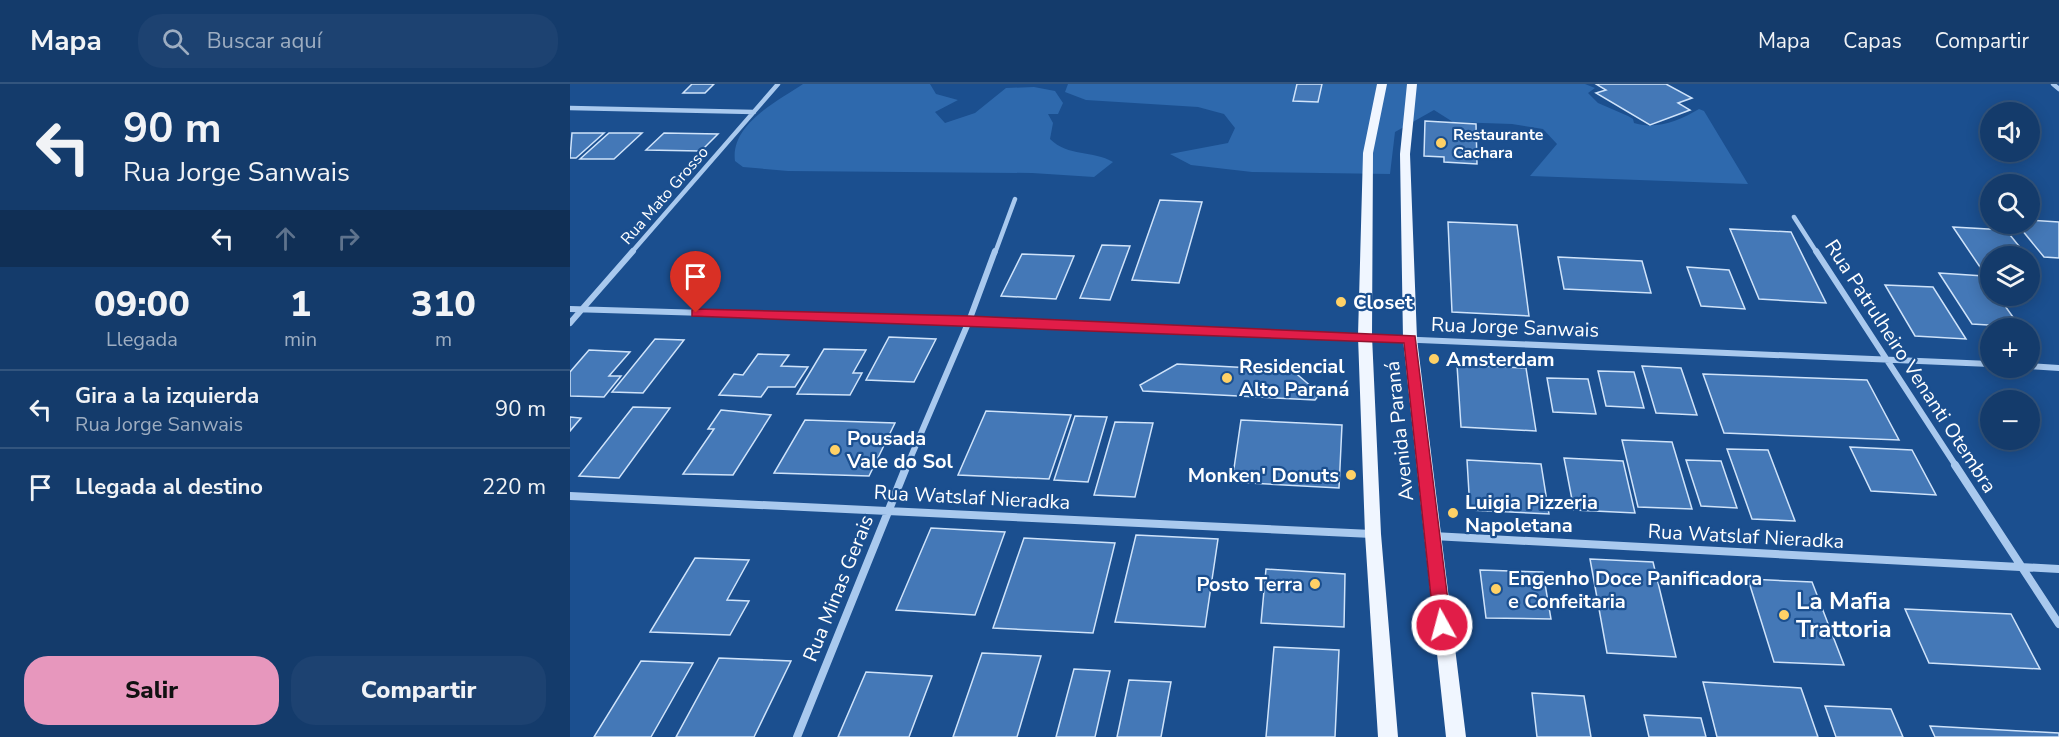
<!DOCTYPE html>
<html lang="es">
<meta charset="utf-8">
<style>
body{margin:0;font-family:"Nunito Sans",sans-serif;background:#1d4271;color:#f1f3f6;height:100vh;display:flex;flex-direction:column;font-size:22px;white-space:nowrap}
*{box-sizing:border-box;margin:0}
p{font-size:20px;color:#9dadc1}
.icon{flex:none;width:33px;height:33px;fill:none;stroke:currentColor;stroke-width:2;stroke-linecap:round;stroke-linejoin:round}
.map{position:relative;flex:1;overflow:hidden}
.side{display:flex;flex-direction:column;background:#143b6b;width:570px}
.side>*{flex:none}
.banner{background:#143b6b;color:#f1f3f6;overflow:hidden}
.fabs{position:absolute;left:1410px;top:18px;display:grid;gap:12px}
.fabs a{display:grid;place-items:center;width:60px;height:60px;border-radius:50%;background:#143b6b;box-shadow:0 3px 15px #0003,0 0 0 2px #33557e;font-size:30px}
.pin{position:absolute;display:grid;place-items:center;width:51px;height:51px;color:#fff;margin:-62px -26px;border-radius:50% 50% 50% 0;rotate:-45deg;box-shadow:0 0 6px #0007}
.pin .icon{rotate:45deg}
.me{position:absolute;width:66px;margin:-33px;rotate:353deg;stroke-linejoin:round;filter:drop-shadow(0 0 4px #0008)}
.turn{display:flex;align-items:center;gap:21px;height:126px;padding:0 24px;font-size:27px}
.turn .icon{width:78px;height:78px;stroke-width:2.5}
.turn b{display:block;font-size:42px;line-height:51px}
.lanes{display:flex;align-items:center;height:57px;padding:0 24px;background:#0003;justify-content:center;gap:30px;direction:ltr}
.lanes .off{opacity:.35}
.eta{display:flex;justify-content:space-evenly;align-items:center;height:102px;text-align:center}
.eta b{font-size:36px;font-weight:800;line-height:42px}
.button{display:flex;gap:12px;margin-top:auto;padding:12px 24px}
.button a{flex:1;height:69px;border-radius:24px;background:#e797bd;color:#111;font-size:24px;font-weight:800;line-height:69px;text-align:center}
.button a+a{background:#1d4271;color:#f1f3f6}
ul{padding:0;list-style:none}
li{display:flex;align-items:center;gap:18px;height:78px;padding:0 24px;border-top:2px solid #33557e}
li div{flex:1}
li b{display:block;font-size:22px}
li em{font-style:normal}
header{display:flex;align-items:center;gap:36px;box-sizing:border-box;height:84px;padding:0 30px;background:#143b6b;border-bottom:2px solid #33557e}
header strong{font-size:28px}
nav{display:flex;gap:33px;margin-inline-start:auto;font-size:21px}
.search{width:420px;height:54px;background:#1d4271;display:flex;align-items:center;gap:15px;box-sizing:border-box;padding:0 21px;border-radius:24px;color:#9dadc1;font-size:22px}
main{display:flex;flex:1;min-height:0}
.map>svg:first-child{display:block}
</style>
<header>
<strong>Mapa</strong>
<div class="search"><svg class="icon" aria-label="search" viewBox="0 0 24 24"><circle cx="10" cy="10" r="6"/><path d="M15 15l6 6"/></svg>Buscar aquí</div>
<nav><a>Mapa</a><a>Capas</a><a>Compartir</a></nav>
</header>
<main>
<section class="side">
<div class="banner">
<div class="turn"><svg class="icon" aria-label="left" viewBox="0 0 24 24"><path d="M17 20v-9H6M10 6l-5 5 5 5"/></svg><div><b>90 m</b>Rua Jorge Sanwais</div></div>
<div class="lanes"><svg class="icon" aria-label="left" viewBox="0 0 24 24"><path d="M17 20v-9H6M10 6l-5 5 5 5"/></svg><svg class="icon off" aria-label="ahead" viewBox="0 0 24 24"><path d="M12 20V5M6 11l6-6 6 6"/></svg><svg class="icon off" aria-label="right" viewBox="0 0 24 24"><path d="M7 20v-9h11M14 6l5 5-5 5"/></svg></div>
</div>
<div class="eta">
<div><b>09:00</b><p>Llegada</p></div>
<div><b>1</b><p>min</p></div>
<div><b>310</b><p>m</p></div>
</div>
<ul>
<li><svg class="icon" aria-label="left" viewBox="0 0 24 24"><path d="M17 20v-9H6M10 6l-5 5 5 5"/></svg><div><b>Gira a la izquierda</b><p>Rua Jorge Sanwais</p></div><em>90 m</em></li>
<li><svg class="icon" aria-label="arrive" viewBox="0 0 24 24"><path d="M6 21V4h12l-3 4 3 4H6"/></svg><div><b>Llegada al destino</b></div><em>220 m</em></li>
</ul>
<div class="button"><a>Salir</a><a>Compartir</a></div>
</section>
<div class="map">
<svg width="1489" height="653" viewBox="0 0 1489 653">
<rect width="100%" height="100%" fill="#1b4f8f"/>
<path fill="#2e69ad" d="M233 0H360L366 10 388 16 365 28 375 39 405 29 436 4 464 3 485 7 493 19 488 30H478L483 39 480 55C498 73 523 66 543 78L524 93 462 89 218 87 173 83 165 77C160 40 208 17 233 0Z
M498 0H1015L1025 4 1018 9 1028 19 1058 32 1063 35 1064 39C1085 46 1109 37 1129 25L1134 27 1178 100 960 92 987 60 973 45 942 40 883 38 864 26 825 48 820 90 682 88 621 81 600 70 658 59 665 44 654 30 628 23 516 16 495 8Z"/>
<path fill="#4478b7" stroke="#cfe3fa" stroke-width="1.5" d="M122 0H144L135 9H113Z
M727 0H752L748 18 723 17Z
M1026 0H1096L1122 14 1108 19 1120 26 1080 41 1026 9 1036 6Z
M855 37 906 40 907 80 874 78V73L854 72Z
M2 49H34L6 74H0Z
M39 49H72L44 75H10Z
M94 49 148 50 131 67 76 66Z
M590 116 632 118 609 199 562 196Z
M1460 136 1489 138V174L1474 173 1447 140H1460Z
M878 138 947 141 959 232 882 228Z
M1383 143 1436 146 1457 172H1420V183H1410Z
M1160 145 1221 148 1256 219 1189 215Z
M532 161 560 162 540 216 510 214Z
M452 170 504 172 486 215 431 212Z
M988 173 1072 177 1081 209 994 205Z
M1117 183 1159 186 1175 225 1131 222Z
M1369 189 1414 192 1420 201V212H1428L1450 243 1402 240Z
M1315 201 1363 203 1396 255 1345 252Z
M319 253 366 255 344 298 296 296Z
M85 255 114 256 73 309 42 308Z
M254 265 296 266 283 289H292L280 311 227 310Z
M19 266 60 268 39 292H51L34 313 0 312V288Z
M188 270 219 271 211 282 238 283 225 303H198L191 313 149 311 164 290 173 291Z
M607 280 722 286 750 310 745 316 573 307 570 301Z
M887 281 956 284 966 347 891 343Z
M1072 282 1111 284 1127 331 1086 329Z
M1028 287 1064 288 1074 324 1036 322Z
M1133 290 1297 296 1329 356 1154 349Z
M977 294 1018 295 1026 330 983 328Z
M63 323 100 324 49 394 9 392Z
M151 326 201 331 163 391 113 390 144 345H138Z
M416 327 501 331 479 395 388 391Z
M505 332 537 333 518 398 484 396Z
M0 333 11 334 0 347Z
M235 336 325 339 299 392 204 389Z
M671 336 772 341 769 404 662 398Z
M545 338 583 339 565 413 524 411Z
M1052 356 1102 358 1122 425 1068 423Z
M1280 363 1342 366 1366 411 1301 407Z
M1157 365 1198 366 1225 437 1182 435Z
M994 374 1053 377 1065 429 1004 426Z
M897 376 971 380 979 430 900 426Z
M1116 376 1151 377 1167 424 1131 422Z
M361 444 435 448 405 531 326 526Z
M566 451 648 455 635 543 545 538Z
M454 454 545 459 523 549 423 544Z
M125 474 179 476 157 516 179 517 160 551 80 548Z
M1020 475 1083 478 1106 573 1037 569Z
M696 485 775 490 774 543 691 539Z
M910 486 973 488 981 535 916 534Z
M1178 495 1242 498 1274 581 1204 578Z
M1335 525 1441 530 1470 585 1359 579Z
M704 563 769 566 765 653H696Z
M412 569 471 572 447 653H383Z
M149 574 221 577 184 653H106Z
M71 577 123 579 81 653H24Z
M504 585 540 587 525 653H486Z
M296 588 362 592 339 653H268Z
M559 596 601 598 591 653H547Z
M1133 598 1231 604 1248 653H1147Z
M962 609 1014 612 1021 653H967Z
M1255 622 1321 625 1333 653H1266Z
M1074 631 1131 634 1136 653H1079Z
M1360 642 1489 649V653H1365Z"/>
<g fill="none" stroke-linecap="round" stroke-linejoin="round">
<path stroke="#a9c9ee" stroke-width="4.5" d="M1483 0 1489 5
M0 24 184 28
M1224 133 1247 169
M61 169 208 0
M425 169 445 115"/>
<path stroke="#a9c9ee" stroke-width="6" d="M1246 167 1386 382
M0 225 399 237 1420 280
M0 239 63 167
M1460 282 1489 284
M337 382 399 237 425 167"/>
<path stroke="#a9c9ee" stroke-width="8" d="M1385 381 1489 540
M0 412 802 450
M863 452 1489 485
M227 653 337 381"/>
<path fill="#f0f6ff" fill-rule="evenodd" d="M807 0H817L803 69 802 252 811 450 828 653H808L795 450 788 252 793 69Z
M837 0H847L840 70 847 255 896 653H876L833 255 830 70Z"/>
</g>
<path fill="#e11d48" stroke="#92132f" stroke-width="1.5" d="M126 225 399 232 845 252 881 541 878 547 872 549 866 547 864 541 834 259 122 232V226Z"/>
<g fill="#ffd166" stroke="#1b4f8f" stroke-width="2">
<circle cx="871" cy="59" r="6"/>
<circle cx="771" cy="218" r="6"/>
<circle cx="864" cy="275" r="6"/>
<circle cx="657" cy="294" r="6"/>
<circle cx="265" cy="366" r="6"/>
<circle cx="781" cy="391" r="6"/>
<circle cx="883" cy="429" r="6"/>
<circle cx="745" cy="500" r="6"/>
<circle cx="926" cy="505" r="6"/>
<circle cx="1214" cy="531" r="6"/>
</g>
<g text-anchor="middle" stroke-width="4.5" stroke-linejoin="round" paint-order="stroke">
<g font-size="16" font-weight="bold" fill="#fff" stroke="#1b4f8f" text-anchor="start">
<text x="883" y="56">Restaurante<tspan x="883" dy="18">Cachara</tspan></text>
</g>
<g font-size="16" fill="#fff" stroke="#1b4f8f">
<text transform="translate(94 111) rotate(-49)" y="6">Rua Mato Grosso</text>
</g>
<g font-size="20" font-weight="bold" fill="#fff" stroke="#1b4f8f" text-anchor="start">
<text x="783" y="225">Closet</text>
<text x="876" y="282">Amsterdam</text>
<text x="669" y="289">Residencial<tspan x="669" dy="23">Alto Paraná</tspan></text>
<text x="277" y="361">Pousada<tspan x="277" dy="23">Vale do Sol</tspan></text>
<text x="769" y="398" text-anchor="end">Monken' Donuts</text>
<text x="895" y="425">Luigia Pizzeria<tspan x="895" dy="23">Napoletana</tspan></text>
<text x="938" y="501">Engenho Doce Panificadora<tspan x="938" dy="23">e Confeitaria</tspan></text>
<text x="733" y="507" text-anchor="end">Posto Terra</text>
</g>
<g font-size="20" fill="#fff" stroke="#1b4f8f">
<text transform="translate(945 243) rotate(2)" y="7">Rua Jorge Sanwais</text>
<text transform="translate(1341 282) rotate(57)" y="7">Rua Patrulheiro Venanti Otembra</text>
<text transform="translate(829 347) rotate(-96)" y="7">Avenida Paraná</text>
<text transform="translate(402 413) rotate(3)" y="7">Rua Watslaf Nieradka</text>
<text transform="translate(1176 452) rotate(3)" y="7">Rua Watslaf Nieradka</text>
<text transform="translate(268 504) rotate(-68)" y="7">Rua Minas Gerais</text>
</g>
<g font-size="24" font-weight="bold" fill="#fff" stroke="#1b4f8f" text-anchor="start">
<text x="1226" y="525">La Mafia<tspan x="1226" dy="28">Trattoria</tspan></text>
</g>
</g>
</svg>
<div class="fabs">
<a><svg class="icon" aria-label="sound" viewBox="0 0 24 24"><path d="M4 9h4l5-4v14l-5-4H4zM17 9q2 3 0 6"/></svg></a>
<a><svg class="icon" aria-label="search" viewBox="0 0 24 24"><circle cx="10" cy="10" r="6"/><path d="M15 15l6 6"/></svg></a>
<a><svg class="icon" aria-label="layers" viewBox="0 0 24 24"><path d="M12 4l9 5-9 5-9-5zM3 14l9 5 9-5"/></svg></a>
<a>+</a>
<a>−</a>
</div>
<div class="pin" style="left:126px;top:229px;background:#d93025"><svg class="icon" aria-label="arrive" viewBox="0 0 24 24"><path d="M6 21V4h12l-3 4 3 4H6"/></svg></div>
<svg class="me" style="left:872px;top:541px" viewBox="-20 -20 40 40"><circle r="17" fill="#e11d48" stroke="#fff" stroke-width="3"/><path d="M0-11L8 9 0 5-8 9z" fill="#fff"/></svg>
</div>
</main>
